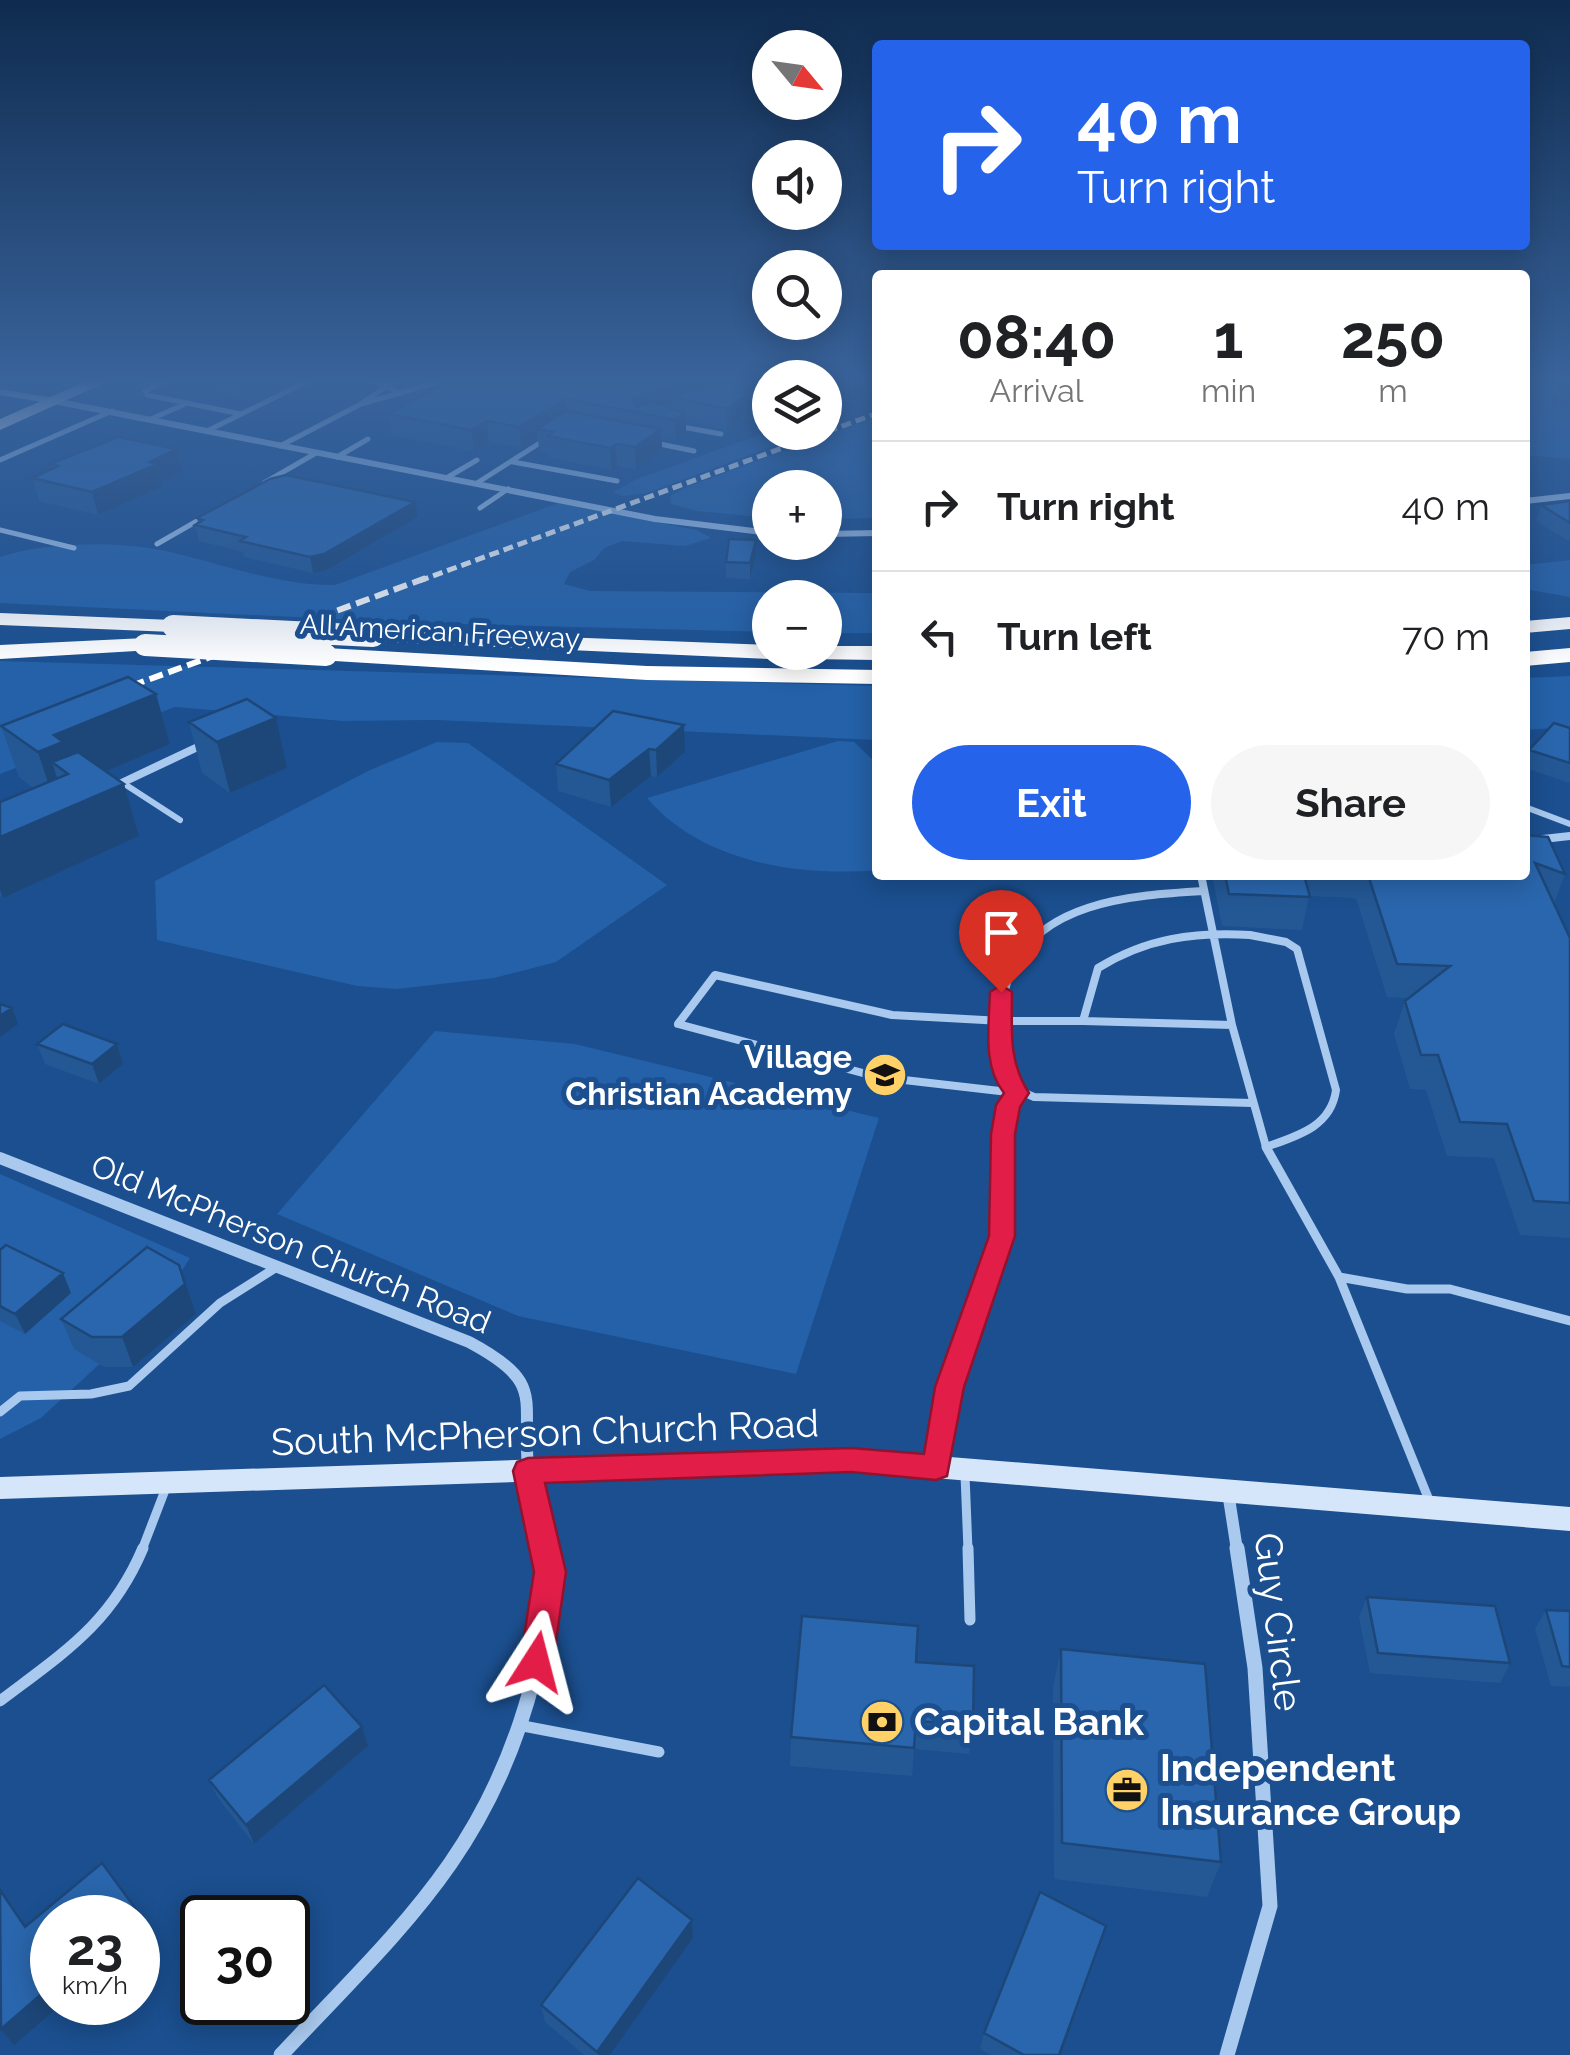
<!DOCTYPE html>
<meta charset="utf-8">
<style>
body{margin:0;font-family:Raleway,sans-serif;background:#f6f6f6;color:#202124;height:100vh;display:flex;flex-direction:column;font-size:38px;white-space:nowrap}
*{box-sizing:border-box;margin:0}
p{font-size:32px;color:#757577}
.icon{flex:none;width:55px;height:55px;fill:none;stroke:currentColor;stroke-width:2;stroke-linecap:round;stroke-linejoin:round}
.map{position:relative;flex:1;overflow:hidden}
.panel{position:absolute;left:872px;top:270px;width:658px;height:610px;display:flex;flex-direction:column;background:#fff;border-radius:10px;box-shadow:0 5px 25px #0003}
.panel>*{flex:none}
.banner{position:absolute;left:872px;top:40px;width:658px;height:210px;border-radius:10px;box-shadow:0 5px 25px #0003;background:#2563eb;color:#fff;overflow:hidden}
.needle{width:65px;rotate:119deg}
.fabs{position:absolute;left:752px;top:30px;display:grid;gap:20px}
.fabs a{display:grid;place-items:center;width:90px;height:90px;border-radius:50%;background:#fff;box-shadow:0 5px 25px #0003;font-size:50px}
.speed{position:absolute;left:30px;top:1895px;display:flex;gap:20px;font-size:50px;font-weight:700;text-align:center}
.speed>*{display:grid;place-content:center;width:130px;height:130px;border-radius:50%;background:#fff;box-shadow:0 5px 25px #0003;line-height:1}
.speed small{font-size:25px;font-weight:400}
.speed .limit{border:5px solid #111;border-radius:15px;background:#fff;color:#111}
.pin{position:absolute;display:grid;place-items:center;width:85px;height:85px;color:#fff;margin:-102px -42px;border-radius:50% 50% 50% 0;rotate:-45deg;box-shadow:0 0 10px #0007}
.pin .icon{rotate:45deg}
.me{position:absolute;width:110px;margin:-55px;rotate:9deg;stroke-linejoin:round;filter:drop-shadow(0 0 8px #0008)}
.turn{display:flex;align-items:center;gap:35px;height:210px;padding:0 40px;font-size:45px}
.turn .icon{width:130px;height:130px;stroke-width:2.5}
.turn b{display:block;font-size:70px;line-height:85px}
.eta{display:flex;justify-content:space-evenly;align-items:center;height:170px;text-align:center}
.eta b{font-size:60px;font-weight:700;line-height:70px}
.button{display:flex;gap:20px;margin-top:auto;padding:20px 40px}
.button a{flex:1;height:115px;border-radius:60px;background:#2563eb;color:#fff;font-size:40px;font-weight:700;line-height:115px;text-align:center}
.button a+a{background:#f6f6f6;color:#202124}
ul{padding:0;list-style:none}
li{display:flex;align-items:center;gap:30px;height:130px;padding:0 40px;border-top:2px solid #e0e0e0}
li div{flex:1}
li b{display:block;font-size:38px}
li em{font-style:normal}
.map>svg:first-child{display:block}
</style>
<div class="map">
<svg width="1570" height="2055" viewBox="0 0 1570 2055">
<rect width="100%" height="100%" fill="#1b4f8f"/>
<path fill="#2461a8" d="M1525 380H1548L1558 387 1551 398 1553 406 1570 409V459L1525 455Z
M877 417V518L825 519V488H770V518L697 511 671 504 670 496 684 488Z
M770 431 808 433 647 493 623 496 613 492 637 479Z
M558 503 697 530 711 538 685 546 622 541 604 548 594 560 570 572 564 584 590 591 877 593V633H825V598H770V632L420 623 0 603V557C45 542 114 541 161 550 218 562 276 586 335 585Z
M1570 560V597L1525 589V565Z
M0 661 877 686V740L436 720 343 721 175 707 0 774Z
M1570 676V727L1525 730V678Z
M838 741 854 742 877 764V870C798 877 701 862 647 798Z
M437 742 468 743 667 885 556 962 494 978 397 989 357 986 157 940 155 881 370 770Z
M435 1031 575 1044 879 1118 796 1374 518 1316 277 1214Z
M0 1174 190 1258 155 1313 41 1418 0 1439Z"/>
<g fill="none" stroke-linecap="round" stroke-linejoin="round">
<path stroke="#a9c9ee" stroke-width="5" d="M141 380 159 384
M167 380 145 391 147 395 241 414
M400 393 444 380
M361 404 400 393 373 380
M151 419 183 405
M677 426 721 434
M207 431 308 381 301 380
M655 443 694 451
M280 446 359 405 396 380
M337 457 368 439
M0 460 112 411
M513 462 617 481
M448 477 477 460
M264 483 316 453
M477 483 546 439
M480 508 508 489
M0 530 74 548
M157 544 204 517"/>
<path stroke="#a9c9ee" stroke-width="6" d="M123 783 180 820
M1525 807 1570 824"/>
<path stroke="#a9c9ee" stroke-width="8" d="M1525 841 1570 836
M1201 875 1232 1025
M1250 935 1286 942 1297 949 1336 1090C1331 1127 1297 1136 1266 1147L1232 1025 1083 1021 1098 968C1147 938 1193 932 1250 935Z
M1083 1021H1002C996 1053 1000 1084 1034 1097L1252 1103
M1017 1093 878 1077 678 1024 715 975 892 1015 1002 1021C1003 1009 1003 994 1007 983 1031 901 1134 895 1204 891
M1004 1150 1009 1101 1017 1093"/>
<path stroke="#a9c9ee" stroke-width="9" d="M1266 1147 1339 1277 1431 1505
M1339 1277 1407 1289H1450L1570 1321
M0 1412 20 1396 91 1394 129 1386 220 1303 277 1267
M936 1465 950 1387 999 1251 1004 1147
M965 1475 968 1550
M142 1550 167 1485"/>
<path stroke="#a9c9ee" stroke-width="11" d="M968 1548 970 1620
M0 1701C63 1653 111 1624 143 1548
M518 1725 659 1752"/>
<path stroke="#a9c9ee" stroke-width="6" d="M54 401 655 519 770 533
M1525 501 1570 496
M825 534 878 533"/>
<path stroke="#a9c9ee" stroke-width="8" d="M111 788 204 744"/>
<path stroke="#a9c9ee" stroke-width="12" d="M0 1158 469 1342C550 1385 519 1400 529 1476 532 1501 542 1525 548 1550
M1228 1492 1237 1550"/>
<path stroke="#a9c9ee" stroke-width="15" d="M281 2055C399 1929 490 1852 534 1676 544 1635 554 1590 548 1548
M1227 2055 1270 1906 1255 1668 1237 1548"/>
<path fill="#d6e6fa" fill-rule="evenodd" d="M0 389 54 398 60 401 54 404 0 395Z
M851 1449 1570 1507V1531L851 1471 0 1499V1477Z"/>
<path fill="#fff" fill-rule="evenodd" d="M89 380H111L0 430V419Z
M0 613 173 620 184 626 173 632 0 625Z
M1570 617V629L1525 633V621Z
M373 630 770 645V652H781L770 659 365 641 362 636Z
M145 638 153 640 156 645 153 650 0 659V645Z
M825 646H878V660L806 659 795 652H825Z
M326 648 647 666 878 670V684L647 680 318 660 315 655Z
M1570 648V662L1525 666V652Z"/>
<path stroke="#fff" stroke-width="5" stroke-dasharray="10 5" stroke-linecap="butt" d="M419 581 878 413"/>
<path stroke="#fff" stroke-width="6" stroke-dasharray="14 6" stroke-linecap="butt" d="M112 693 426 578"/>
<path stroke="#fff" stroke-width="22" d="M173 626 373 636
M145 645 326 655"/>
</g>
<path fill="#245895" d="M172 380H280L245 397 172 383Z
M770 380V427L741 419 727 430 686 420V434L676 441 662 438V451L636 470 617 466 612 470 550 458 549 453 539 451 538 438 521 448 489 442 474 451 391 435 388 414Z
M176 449 182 471 162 482 163 486 98 515 39 501 32 478 51 469 50 464Z
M1570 501V540H1567L1536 521 1541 505Z
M418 517 327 570 313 573 244 557 243 552 199 541 195 525 198 523 197 518Z
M756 556 750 579 726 578V562Z
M156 694 170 744 106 771 124 784 139 836 3 898 0 895V802L33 788 19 777 1 726Z
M613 711 685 752 657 777 651 776 611 807 558 791 556 764Z
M189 722 287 768 230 793 202 773Z
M1570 728V783L1525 768 1529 750Z
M1525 835 1565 874 1554 904 1570 938V1238L1520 1235 1494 1158 1447 1156 1426 1090 1410 1089 1394 1034 1405 1001 1408 998 1387 997 1356 898 1309 896 1302 930 1222 926 1212 875H1525Z
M37 1044H117L123 1064 99 1084 45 1064Z
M0 1250 71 1293 25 1334 0 1321Z
M196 1314 133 1367H104L74 1349 61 1319Z
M1367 1597 1510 1663 1500 1683 1370 1673 1359 1617Z
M1546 1610 1570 1611V1687L1551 1686 1535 1629Z
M1061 1649 1221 1862 1207 1897 1054 1879 1053 1687Z
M916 1662 973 1725 969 1754 914 1749 912 1776 790 1766 791 1737Z
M368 1746 254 1844 218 1798 209 1780Z
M692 1920 693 1938 610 2055H584L545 2022 541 2005Z
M1101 1944 1061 2055H991L980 2049 984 2033Z"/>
<path fill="#1d4779" d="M247 380H280L245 397 242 383Z
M690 380H750L672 397V406L647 415 633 412 632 399Z
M843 380H878V388L825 407V387Z
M566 399 568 420 537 429 538 438 521 448 519 427Z
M741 399V419L727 430V409Z
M685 413 686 434 676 441 675 420Z
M487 421 489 442 474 451 471 430Z
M661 429 662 451 636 470 635 447Z
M616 444 617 466 612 470 610 448Z
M176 449 182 471 162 482 163 486 98 515 92 492Z
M415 502 418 517 327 570 313 573 310 557Z
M756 540V556L750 579V563Z
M156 694 170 744 76 784 68 774 52 762 64 800 55 804 38 752 54 735Z
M276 718 287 768 230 793 217 742Z
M684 725 685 752 657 777 656 750Z
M649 749 651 776 611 807 609 780Z
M124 784 139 836 3 898 0 890V837Z
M12 1008 18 1024 0 1037V1016Z
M117 1044 123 1064 99 1084 92 1064Z
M179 1265 196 1314 133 1367 122 1337Z
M63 1273 71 1293 25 1334 15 1314Z
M362 1727 368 1746 254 1844 246 1825Z
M138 1912 148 1929 138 1939V1918H131Z
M692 1920 693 1938 610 2055H598L597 2052Z
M1106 1926 1061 2055H1059Z
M52 1985V2002H64L14 2045 1 2029Z"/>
<path fill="#2a66ad" stroke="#1d4779" stroke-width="2.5" d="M450 380H690L632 399 636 407 653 403 685 413 675 420 566 399 519 427 487 421 471 430 388 414Z
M726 380H770V406L741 399 727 409 672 397Z
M825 380H843L825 387Z
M566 411 661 429 635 447 616 444 610 448 548 436 553 432 537 429Z
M118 437 176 449 150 462 158 464 92 492 32 478 58 466 50 464Z
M286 475 415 502 324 554 310 557 240 541 246 537 195 525 203 520 197 518 270 479Z
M1570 501V523L1541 505Z
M729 539 756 540 750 563 726 562Z
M128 677 156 694 54 735 63 742 38 752 1 726Z
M247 699 276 718 217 742 189 722Z
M613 711 684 725 656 750 649 749 609 780 556 764Z
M1554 723 1570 728V763L1529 750Z
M78 752 124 784 0 837V802L68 774 52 762Z
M1525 835 1548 837 1565 874 1535 863 1570 938V1203L1534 1201 1507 1124 1460 1122 1438 1055H1421L1405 1001 1450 966 1397 964 1368 875H1525Z
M1225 875H1304L1310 897 1229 894Z
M0 1004 12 1008 0 1016Z
M63 1024 117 1044 92 1064 37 1044Z
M6 1245 63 1273 15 1314 0 1306V1250Z
M147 1247 179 1265 185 1284 122 1337H92L61 1319Z
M1367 1597 1495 1606 1510 1663 1378 1653Z
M1546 1610 1570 1611V1667L1562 1666Z
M802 1616 918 1626 916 1662 974 1666 973 1725 916 1721 914 1748 791 1737Z
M1061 1649 1205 1664 1221 1862 1062 1843Z
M324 1685 362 1727 246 1825 209 1780Z
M102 1863 138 1912 131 1918H52V1985L1 2029 0 1890 25 1927Z
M638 1878 692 1920 597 2052 541 2005Z
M1040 1892 1106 1926 1059 2055H1024L984 2033Z"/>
<linearGradient id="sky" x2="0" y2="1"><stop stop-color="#0f2b4f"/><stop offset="0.57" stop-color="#39639b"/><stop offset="1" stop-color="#39639b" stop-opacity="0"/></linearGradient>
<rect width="1570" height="668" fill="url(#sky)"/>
<path fill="#e11d48" stroke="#92132f" stroke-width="2.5" d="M1001 985 1012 992C1012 1029 1008 1061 1029 1093L1020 1107 1015 1134V1236L964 1387 947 1476 936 1480 851 1472 545 1483 566 1572 553 1662 548 1673 536 1678 525 1673 520 1662 534 1572 513 1471 517 1462 528 1458 851 1448 924 1454 935 1387 989 1236 991 1134 996 1105 1004 1093C982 1066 989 1025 990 992Z"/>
<defs>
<g id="school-disc" transform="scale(2.25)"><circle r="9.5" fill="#ffd166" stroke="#1b4f8f"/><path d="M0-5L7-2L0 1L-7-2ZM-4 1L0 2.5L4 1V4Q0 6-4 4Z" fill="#111"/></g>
<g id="bank-disc" transform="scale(2.25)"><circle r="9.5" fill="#ffd166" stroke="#1b4f8f"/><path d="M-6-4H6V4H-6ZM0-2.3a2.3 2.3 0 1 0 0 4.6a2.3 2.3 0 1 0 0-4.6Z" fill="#111"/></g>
<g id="office-disc" transform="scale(2.25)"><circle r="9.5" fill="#ffd166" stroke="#1b4f8f"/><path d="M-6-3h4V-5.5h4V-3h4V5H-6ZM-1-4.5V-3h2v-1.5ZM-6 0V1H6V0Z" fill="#111"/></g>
</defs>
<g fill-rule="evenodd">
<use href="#school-disc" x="885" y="1075"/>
<use href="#bank-disc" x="882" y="1722"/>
<use href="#office-disc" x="1127" y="1790"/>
</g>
<g text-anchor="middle" stroke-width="10" stroke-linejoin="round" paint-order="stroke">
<g font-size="28" fill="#fff" stroke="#1b4f8f">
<text transform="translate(440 631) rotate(3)" y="10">All American Freeway</text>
</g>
<g font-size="32" font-weight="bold" fill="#fff" stroke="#1b4f8f" text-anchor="end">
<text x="852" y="1068">Village<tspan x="852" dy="37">Christian Academy</tspan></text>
</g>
<g font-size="32" fill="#fff" stroke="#1b4f8f">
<text transform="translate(291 1244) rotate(22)" y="11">Old McPherson Church Road</text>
</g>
<g font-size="38" fill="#fff" stroke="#1b4f8f">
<text transform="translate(545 1433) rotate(-2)" y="13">South McPherson Church Road</text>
<text transform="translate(1278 1622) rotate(83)" y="13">Guy Circle</text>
</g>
<g font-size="38" font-weight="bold" fill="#fff" stroke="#1b4f8f" text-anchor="start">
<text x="914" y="1735">Capital Bank</text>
<text x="1160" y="1781">Independent<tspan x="1160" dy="44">Insurance Group</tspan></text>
</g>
</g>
</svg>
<div class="fabs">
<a><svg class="needle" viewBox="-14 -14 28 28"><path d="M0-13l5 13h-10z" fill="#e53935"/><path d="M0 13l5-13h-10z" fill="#757577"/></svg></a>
<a><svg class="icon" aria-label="sound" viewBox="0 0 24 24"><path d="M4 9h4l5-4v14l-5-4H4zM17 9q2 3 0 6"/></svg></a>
<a><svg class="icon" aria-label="search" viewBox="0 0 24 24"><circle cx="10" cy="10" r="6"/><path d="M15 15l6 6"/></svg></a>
<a><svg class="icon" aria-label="layers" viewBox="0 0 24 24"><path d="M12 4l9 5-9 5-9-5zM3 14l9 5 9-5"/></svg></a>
<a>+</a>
<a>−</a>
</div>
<div class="speed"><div>23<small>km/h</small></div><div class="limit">30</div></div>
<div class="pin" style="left:1001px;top:992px;background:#d93025"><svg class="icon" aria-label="arrive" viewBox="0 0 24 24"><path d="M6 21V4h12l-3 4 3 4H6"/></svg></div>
<svg class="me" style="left:536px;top:1662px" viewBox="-20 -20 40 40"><path d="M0-17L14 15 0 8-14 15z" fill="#e11d48" stroke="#fff" stroke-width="4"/></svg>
<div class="banner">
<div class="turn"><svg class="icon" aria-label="right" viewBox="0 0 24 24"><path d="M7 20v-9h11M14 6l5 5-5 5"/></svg><div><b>40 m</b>Turn right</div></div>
</div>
<section class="panel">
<div class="eta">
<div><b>08:40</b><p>Arrival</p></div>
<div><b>1</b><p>min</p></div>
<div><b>250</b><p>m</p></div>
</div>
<ul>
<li><svg class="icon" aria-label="right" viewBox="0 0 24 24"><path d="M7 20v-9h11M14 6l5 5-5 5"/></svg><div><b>Turn right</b></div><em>40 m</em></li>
<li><svg class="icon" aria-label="left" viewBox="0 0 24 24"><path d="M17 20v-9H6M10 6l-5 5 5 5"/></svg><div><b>Turn left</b></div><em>70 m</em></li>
</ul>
<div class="button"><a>Exit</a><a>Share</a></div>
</section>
</div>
